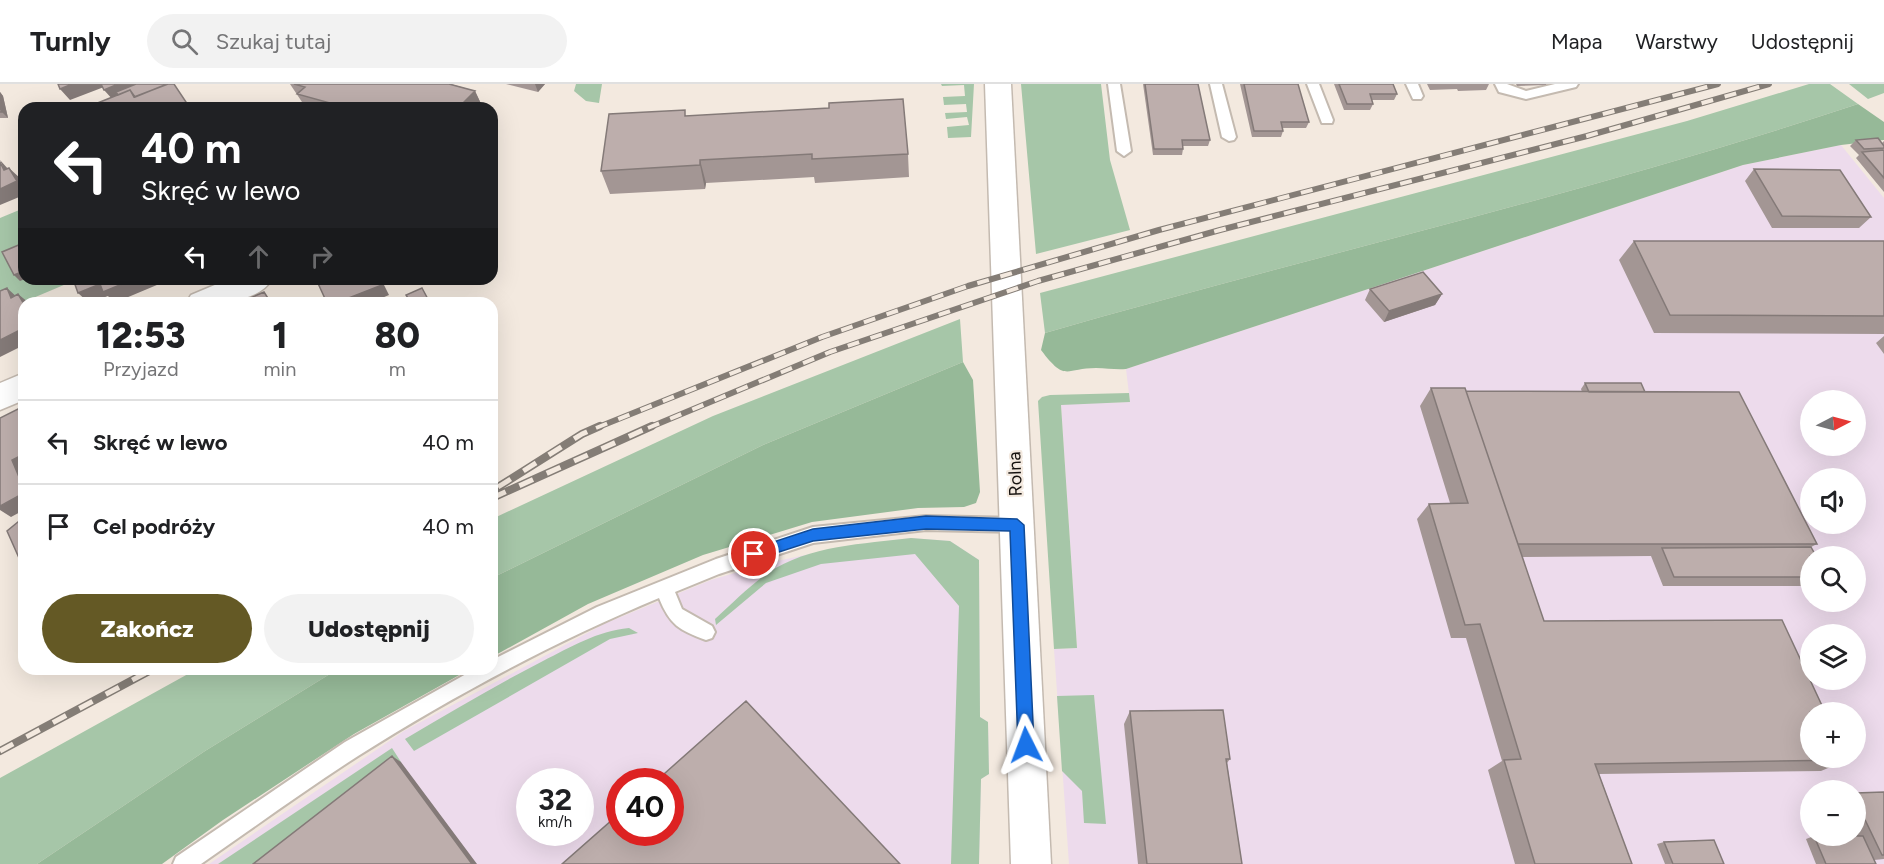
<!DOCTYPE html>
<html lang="pl">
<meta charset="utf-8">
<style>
body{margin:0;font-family:Figtree,sans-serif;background:#f2f2f2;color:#202124;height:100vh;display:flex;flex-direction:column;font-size:22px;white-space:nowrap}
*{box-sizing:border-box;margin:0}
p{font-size:20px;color:#757577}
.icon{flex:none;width:33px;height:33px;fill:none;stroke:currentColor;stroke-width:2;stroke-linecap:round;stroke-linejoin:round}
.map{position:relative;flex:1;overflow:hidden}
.side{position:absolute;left:18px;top:213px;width:480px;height:378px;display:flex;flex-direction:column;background:#fff;border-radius:18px;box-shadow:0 6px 24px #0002}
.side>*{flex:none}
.top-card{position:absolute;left:18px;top:18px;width:480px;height:183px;border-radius:18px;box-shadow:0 6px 24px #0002;background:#202124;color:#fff;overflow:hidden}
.needle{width:39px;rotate:84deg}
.tools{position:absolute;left:1800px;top:306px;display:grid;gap:12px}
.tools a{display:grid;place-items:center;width:66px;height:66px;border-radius:50%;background:#fff;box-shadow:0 6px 24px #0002;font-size:30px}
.speed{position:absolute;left:516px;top:684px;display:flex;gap:12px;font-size:30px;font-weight:700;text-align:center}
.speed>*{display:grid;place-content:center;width:78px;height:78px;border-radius:50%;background:#fff;box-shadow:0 6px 24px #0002;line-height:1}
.speed small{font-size:15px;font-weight:400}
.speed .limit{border:9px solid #d22;background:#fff;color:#111}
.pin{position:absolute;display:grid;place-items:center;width:51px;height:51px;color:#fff;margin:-26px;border:3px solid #fff;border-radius:50%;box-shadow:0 2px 6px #0007}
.me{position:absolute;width:66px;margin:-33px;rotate:357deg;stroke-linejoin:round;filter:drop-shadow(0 0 4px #0008)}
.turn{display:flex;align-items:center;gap:21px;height:126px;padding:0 24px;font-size:27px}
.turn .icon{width:78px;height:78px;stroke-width:2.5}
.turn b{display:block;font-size:42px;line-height:51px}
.lanes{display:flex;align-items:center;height:57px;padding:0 24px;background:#0003;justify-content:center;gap:30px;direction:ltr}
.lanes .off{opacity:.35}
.eta{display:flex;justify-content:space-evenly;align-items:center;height:102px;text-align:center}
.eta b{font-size:36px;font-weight:800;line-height:42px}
.primary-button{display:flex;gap:12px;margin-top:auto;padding:12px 24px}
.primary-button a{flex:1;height:69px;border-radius:36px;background:#645925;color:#fff;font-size:24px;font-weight:800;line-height:69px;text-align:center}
.primary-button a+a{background:#f2f2f2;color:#202124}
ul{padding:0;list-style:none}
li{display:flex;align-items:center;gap:18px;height:84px;padding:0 24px;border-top:2px solid #e0e0e0}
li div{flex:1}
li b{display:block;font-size:22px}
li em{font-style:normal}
header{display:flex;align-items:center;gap:36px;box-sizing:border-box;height:84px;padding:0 30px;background:#fff;border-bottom:2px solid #e0e0e0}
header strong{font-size:28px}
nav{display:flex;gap:33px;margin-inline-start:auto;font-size:21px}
.search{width:420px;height:54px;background:#f2f2f2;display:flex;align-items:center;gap:15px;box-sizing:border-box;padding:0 21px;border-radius:33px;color:#757577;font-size:22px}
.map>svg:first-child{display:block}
</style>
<header>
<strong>Turnly</strong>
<div class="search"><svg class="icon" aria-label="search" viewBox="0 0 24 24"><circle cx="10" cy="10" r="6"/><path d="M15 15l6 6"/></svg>Szukaj tutaj</div>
<nav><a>Mapa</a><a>Warstwy</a><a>Udostępnij</a></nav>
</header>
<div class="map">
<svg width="1884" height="780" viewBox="0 0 1884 780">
<rect width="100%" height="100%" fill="#f3e9df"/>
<path fill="#eddbec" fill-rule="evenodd" d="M1841 61 1884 114V780H1069L1054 565 1077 564 1061 320 1130 318 1126 285 1743 81ZM1810 316H1856V362H1810ZM1810 394H1856V440H1810ZM1810 472H1856V518H1810ZM1810 550H1856V596H1810ZM1810 628H1856V674H1810ZM1810 706H1856V752H1810Z
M911 454 950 457 979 476 980 633 988 638 989 690 981 695 979 780H209L404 647 606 539 711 496 768 479 847 462ZM530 698H580V748H530ZM620 698H670V748H620Z"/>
<path fill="#a6c6a8" d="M576 0H602L599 19 586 17 574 7Z
M941 0H974L971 53 948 54 947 43 969 41 967 33 946 35 945 29 967 28 966 20 944 21 943 13 965 12 964 1 942 2Z
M1021 0H1101L1110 76 1130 146 1036 170Z
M1809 0H1830L1858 20C1591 109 1315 171 1045 249L1040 209 1687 37Z
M1849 0H1884V9L1868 15Z
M24 124V195H78L0 228V134Z
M960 235 963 278 763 361 492 494V435L713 332Z
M1129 309 1130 318 1061 321 1077 564 1054 565 1038 317 1042 313 1050 311Z
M911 454 950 457 979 476 980 633 988 638 989 690 981 695 979 780H951L959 522 915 470 821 480 766 499 716 541 715 535C732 520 749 502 768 489 809 461 864 460 911 454Z
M629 544 638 549 610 555 414 667 405 655C451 628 496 601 543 577 571 563 597 547 629 544Z
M197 585H338L205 667 37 780H0V694Z
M1094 611 1106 740 1084 739 1082 707 1062 687 1057 612Z
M392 664 401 678 271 780H218Z"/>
<path fill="#96b998" d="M1858 20 1884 38V56L1841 61 1743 81 1126 285C1116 286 1107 284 1096 284 1065 284 1066 299 1041 266L1045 249C1315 171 1591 109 1858 20Z
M963 278 973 296 980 408 976 419 964 423 918 424 812 438 703 471 588 520 492 573V494L763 361Z
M338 585H470L354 650 223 736 162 780H37L205 667Z"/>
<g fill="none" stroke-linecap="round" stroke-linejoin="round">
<g stroke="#c4bab0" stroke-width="4">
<path id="service" d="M1108 0H1120L1131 67 1124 72 1117 67Z
M1210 0H1222L1236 53 1234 56 1229 57 1222 53Z
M1307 0H1319L1333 36 1332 39H1322Z
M1406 0H1418L1423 12 1421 15H1413Z
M1495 0H1507L1526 7 1555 0H1578L1576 3 1526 15 1499 8Z
M926 432 1017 434 1023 436 1026 441 1023 446 1017 448 926 446 813 459 719 490 675 508 682 525 712 542 715 548 712 554 706 556C679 546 670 541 659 514 556 557 453 612 358 672 305 706 253 744 201 780H173L176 773 345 658 475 585H492V576L597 523 716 475 813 443Z"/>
</g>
<g stroke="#c4bab0" stroke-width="3">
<path id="minor" d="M229 195H272C257 221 212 219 186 219L191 211Z
M24 289V316L0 326V299Z"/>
</g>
<g stroke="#c4bab0" stroke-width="3">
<path id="tertiary" d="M985 0H1011L1051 780H1011Z"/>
</g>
<use href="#service" fill="#fff" fill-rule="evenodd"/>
<use href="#minor" fill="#fff" fill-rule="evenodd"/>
<use href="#tertiary" fill="#fff" fill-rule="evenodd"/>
<g stroke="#847d76" stroke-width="6">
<path id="rail-far1" d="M596 344 822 253 968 202 1159 146 1718 0
M648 344 830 268 1038 197 1220 146 1587 52 1769 0"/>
</g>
<g stroke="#847d76" stroke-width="8">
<path id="rail" d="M498 403 582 350 600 342
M492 414 652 342
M0 667 153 585"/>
</g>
<use href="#rail-far1" stroke="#f3e9df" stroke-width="4" stroke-dasharray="12" stroke-linecap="butt"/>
<use href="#rail" stroke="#f3e9df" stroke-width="5" stroke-dasharray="15" stroke-linecap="butt"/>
</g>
<path fill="#a39694" d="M290 0H451L475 7 483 24H306Z
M506 0H545L538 8Z
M1143 0H1198L1210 56 1208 62H1183V65L1182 71H1153Z
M1240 0H1298L1309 38 1306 44H1282L1283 47 1281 53H1252Z
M1334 0H1393L1397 10 1394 16H1372L1373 20 1370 26H1344Z
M1427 0H1489L1486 6 1458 7 1457 5 1430 6Z
M1516 0H1546V1L1517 2Z
M0 8 3 12 8 34H0Z
M687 32 908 70 909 93 815 99 814 93 706 99 705 105 610 110 601 87Z
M1856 56 1882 59 1884 57V65L1882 67 1884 66V108L1856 74 1859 71 1850 62Z
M1754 85 1871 133 1859 144H1772L1745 97Z
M1634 157H1884V250L1654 249 1619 176Z
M1370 205 1442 210 1435 221 1384 238 1365 216Z
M1884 252V270L1876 259Z
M1585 299 1645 308 1817 460 1811 463 1810 502H1663L1651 472 1522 473 1544 537 1847 676 1821 687 1599 690 1632 780H1515L1488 686 1502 677 1466 554H1451L1417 435 1429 420 1450 419 1420 322 1431 304 1466 307 1582 308 1581 305Z
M1130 627 1230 675 1227 679 1242 780H1138L1124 640Z
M1884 708V775L1874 776 1876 780H1816L1806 755 1814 752H1856V709Z
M1664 758 1724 780H1665L1657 760Z"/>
<path fill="#847a78" d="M72 0H102L104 3 70 16 60 5Z
M118 0H156L114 17 104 6Z
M535 0H545L538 8Z
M475 7 483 24H463V19Z
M0 8 3 12 8 34 2 28 0 17Z
M0 76 9 86H4Z
M700 76 706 99 705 105 700 81Z
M9 84 21 95 24 101V111L0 121V105Z
M24 187V195H25L20 197 14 191Z
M134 195H162L164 198 114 219 108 212 89 219 78 209 100 200Z
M379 195H381L389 211 370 219H336Z
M7 204 19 215 11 214Z
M18 210 29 219H24V220Z
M1442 210 1435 221 1384 238 1389 227Z
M24 244V261L0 273V256Z
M24 370V405L12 376Z
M24 409V426L11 433 0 426V422Z
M24 471V477L19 474Z
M392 672 401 678 477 780H472Z"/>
<path fill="#bdaeac" stroke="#847a78" stroke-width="1.5" d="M58 0H72L60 5Z
M101 0H118L104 6Z
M136 0H167L135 13 130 6 118 11 116 8Z
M168 0H174L190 24H85L130 6 134 13Z
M294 0H449L475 7 463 19V24H348L297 10 305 3Z
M1145 0H1198L1210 56H1182L1183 65H1154Z
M1244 0H1298L1309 38H1281L1283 47H1254Z
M1339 0H1393L1397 10H1370L1373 20H1347Z
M903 15 908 70 812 75V70L700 76V81L601 87 609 30 685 26V32L829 24V19Z
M0 17 2 28H0Z
M1878 54 1884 62V64L1864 65 1856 56Z
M1884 66V94L1862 68Z
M0 78 4 86 9 84 17 97 0 105Z
M1754 85 1840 86 1871 133 1782 132Z
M1634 157H1884V232L1670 231Z
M21 160 24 166V187L14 191 2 168Z
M1423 188 1442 210 1389 227 1370 205Z
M73 195H134L103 208 100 200 78 209Z
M316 195H379L382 201 336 219H327Z
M7 204 11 214 18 210 24 220V244L0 256V207Z
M422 204 430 219H411L406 211Z
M264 208 271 219H239Z
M1585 299H1641L1645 308H1589Z
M1431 304H1465L1544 537 1782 536 1825 628H1810V674H1846L1847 676 1595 680 1632 780H1535L1504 676 1521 675 1480 540 1465 541 1429 420 1468 419Z
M1466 307 1739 308 1817 460H1518Z
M24 322V370L12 376 24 405V409L0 422V334Z
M24 433V471L19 474 7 447Z
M1811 463 1816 472H1810V493H1674L1662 464Z
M746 617 900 780H562L620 729V748H670V698H655Z
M1223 626 1230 675H1226L1242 780H1147L1130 627Z
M392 672 472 780H253Z
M1884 708V771H1882L1856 717V709Z
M1814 752H1863L1876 780H1826Z
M1714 756 1724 780H1673L1664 758Z"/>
<path fill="#1a73e8" stroke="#114b97" stroke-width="1.5" d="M926 432 1017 435 1024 441 1034 661 1032 667 1026 669 1021 667 1018 661 1010 447 926 445 813 457 754 476 747 470 749 466 813 445Z"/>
<g text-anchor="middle" stroke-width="4.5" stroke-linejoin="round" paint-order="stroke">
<g font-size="18" fill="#16120f" stroke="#f3e9df">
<text transform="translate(1015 390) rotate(-92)" y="6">Rolna</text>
</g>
</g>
</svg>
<div class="tools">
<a><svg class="needle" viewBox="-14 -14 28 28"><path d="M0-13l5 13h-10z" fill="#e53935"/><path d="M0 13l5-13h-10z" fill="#757577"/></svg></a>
<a><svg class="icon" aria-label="sound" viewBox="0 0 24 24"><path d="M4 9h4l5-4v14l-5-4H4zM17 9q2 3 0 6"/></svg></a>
<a><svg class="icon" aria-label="search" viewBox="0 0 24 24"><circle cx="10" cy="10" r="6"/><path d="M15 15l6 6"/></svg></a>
<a><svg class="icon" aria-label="layers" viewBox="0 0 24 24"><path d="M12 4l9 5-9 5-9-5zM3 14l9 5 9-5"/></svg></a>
<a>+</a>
<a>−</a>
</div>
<div class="speed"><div>32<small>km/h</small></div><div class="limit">40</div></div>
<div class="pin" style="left:754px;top:470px;background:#d93025"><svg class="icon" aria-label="arrive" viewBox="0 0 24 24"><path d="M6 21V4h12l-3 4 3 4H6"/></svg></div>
<svg class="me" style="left:1026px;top:661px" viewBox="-20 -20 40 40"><path d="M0-17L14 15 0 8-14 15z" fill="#1a73e8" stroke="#fff" stroke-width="4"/></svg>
<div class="top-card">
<div class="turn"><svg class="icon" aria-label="left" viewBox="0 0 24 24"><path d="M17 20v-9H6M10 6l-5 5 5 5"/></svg><div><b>40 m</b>Skręć w lewo</div></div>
<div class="lanes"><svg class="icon" aria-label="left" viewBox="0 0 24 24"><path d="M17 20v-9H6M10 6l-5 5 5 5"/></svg><svg class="icon off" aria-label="ahead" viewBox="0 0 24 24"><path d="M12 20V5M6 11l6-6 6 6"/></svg><svg class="icon off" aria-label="right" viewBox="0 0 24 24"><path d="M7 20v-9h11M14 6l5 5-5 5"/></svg></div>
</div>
<section class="side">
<div class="eta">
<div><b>12:53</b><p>Przyjazd</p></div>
<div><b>1</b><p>min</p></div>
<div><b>80</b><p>m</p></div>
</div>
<ul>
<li><svg class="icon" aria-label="left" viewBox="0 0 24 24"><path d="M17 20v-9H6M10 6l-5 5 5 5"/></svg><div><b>Skręć w lewo</b></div><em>40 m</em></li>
<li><svg class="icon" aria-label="arrive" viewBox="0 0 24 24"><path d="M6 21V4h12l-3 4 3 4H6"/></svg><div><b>Cel podróży</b></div><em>40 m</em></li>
</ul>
<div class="primary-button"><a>Zakończ</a><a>Udostępnij</a></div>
</section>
</div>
